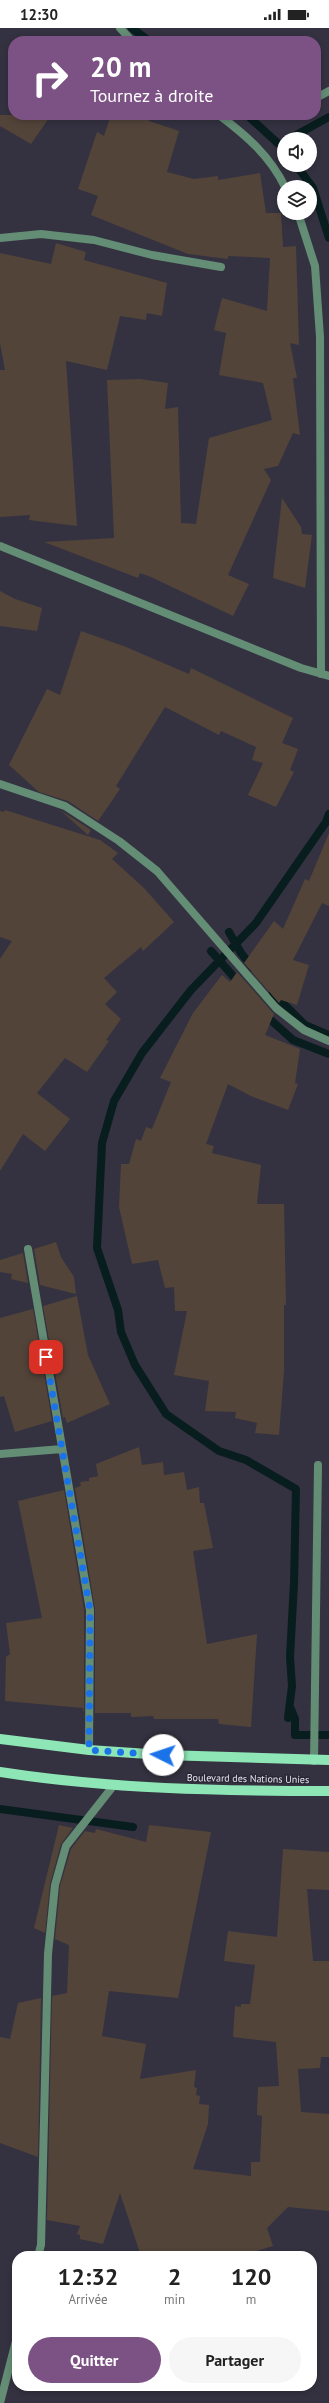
<!DOCTYPE html>
<html lang="fr">
<meta charset="utf-8">
<style>
body{margin:0;font-family:"PT Sans",sans-serif;background:#f6f6f6;color:#222;height:100vh;display:flex;flex-direction:column;font-size:15px;white-space:nowrap}
*{box-sizing:border-box;margin:0}
p{font-size:13px;color:#767676}
.icon{flex:none;width:22px;height:22px;fill:none;stroke:currentColor;stroke-width:2;stroke-linecap:round;stroke-linejoin:round}
.map{position:relative;flex:1;overflow:hidden}
.panel{position:absolute;left:12px;top:2223px;width:305px;height:140px;display:flex;flex-direction:column;background:#fff;border-radius:16px;box-shadow:0 2px 6px #0003}
.panel>*{flex:none}
.guide{position:absolute;left:8px;top:8px;width:313px;height:84px;border-radius:16px;box-shadow:0 2px 6px #0003;background:#7c5285;color:#fff;overflow:hidden}
.fabs{position:absolute;left:277px;top:104px;display:grid;gap:8px}
.fabs a{display:grid;place-items:center;width:40px;height:40px;border-radius:50%;background:#fff;box-shadow:0 2px 6px #0003;font-size:20px}
.pin{position:absolute;display:grid;place-items:center;width:34px;height:34px;color:#fff;margin:-17px;border-radius:8px;box-shadow:0 2px 6px #0006}
.me{position:absolute;width:44px;margin:-22px;rotate:274deg;stroke-linejoin:round;filter:drop-shadow(0 0 3px #0008)}
.turn{display:flex;align-items:center;gap:14px;height:84px;padding:0 16px;font-size:18px}
.turn .icon{width:52px;height:52px;stroke-width:2.5}
.turn b{display:block;font-size:28px;line-height:34px}
.eta{display:flex;justify-content:space-evenly;align-items:center;height:68px;text-align:center}
.eta b{font-size:24px;font-weight:800;line-height:28px}
.primary-button{display:flex;gap:8px;margin-top:auto;padding:8px 16px}
.primary-button a{flex:1;height:46px;border-radius:24px;background:#7c5285;color:#fff;font-size:16px;font-weight:800;line-height:46px;text-align:center}
.primary-button a+a{background:#f6f6f6;color:#222}
.status{display:flex;justify-content:space-between;align-items:center;height:28px;padding:0 20px;background:#fff;direction:ltr}
.status svg{height:11px;fill:currentColor}
.map>svg:first-child{display:block}
</style>
<div class="status"><b>12:30</b><svg viewBox="0 0 49 12"><path d="M0 12V9h3v3zM5 12V6h3v6zM10 12V3h3v9zM15 12V0h3v12zM26 1h20v11H26zM47 4h2v5h-2z"/></svg></div>
<div class="map">
<svg width="329" height="2375" viewBox="0 0 329 2375">
<rect width="100%" height="100%" fill="#343240"/>
<g fill="none" stroke-linecap="round" stroke-linejoin="round">
<path stroke="#081d1e" stroke-width="8" d="M132 0 149 13
M247 87 284 121
M289 111 329 89
M296 137 313 160 329 210
M229 904 241 925 253 940
M211 923 240 956
M273 965 305 997 329 1007
M263 985 293 1012 329 1026
M291 1681 295 1691V1707H329
M288 1690 292 1658 290 1629 294 1555 296 1461 246 1432 219 1423 166 1386 135 1337 121 1304 118 1282 97 1220 102 1115 114 1073 142 1025 191 962 256 895 326 794 329 786
M0 1781 133 1799"/>
</g>
<path fill="#53443a" d="M0 87H51L31 116 0 98Z
M111 87H151L149 93 179 103 167 144 194 151 218 148V152L260 145 266 185H281L283 219 296 218 299 317 290 315 297 350H293L300 407 293 405 278 438 264 441 271 452 228 547 249 556 233 588 151 549 140 545 138 550 44 514 114 510 107 352 140 351 168 355 165 381 178 379 181 495 196 496 209 410 272 392 263 355 219 347 226 305 214 302 222 270 267 283 270 230 228 228V231L188 226 91 187 98 168 78 161 97 104 104 108Z
M56 215 86 224 84 232 167 255 162 288 147 285 146 292 120 288 107 342 66 333 77 498 29 492 30 487 0 489V342H5L0 315V225L51 236Z
M282 470 301 499 302 506 312 507 305 560 273 550Z
M0 563 15 571 42 580 37 603 0 598Z
M81 603 126 619 189 646 191 640 293 690 282 715 298 721 290 742 294 744 276 779 248 767 263 735 252 732 256 719 221 703 219 707 165 679 116 758 120 761 98 793 68 773 39 764 9 737 47 661 60 667Z
M5 782 100 812 118 825 112 831 144 860 174 894 143 923 141 919 104 950 117 964 105 976 121 991 106 1012 109 1013 87 1044 65 1030 37 1065 70 1091 45 1123 23 1106 0 1143V931L12 913 0 909V783L4 784Z
M60 782 91 802 88 807Z
M329 805V878L322 875 293 932 309 937 297 977 281 972 279 975 244 935 274 893 283 901 305 851 309 853Z
M237 944 274 986 265 1007 300 1021 295 1055 298 1056 288 1082 251 1068 228 1056 206 1116 214 1118 212 1125 261 1137 257 1176H284L286 1277H284V1343L279 1407 255 1405 257 1395 235 1390 236 1384 205 1383 209 1353 174 1347 187 1283H175L174 1259 165 1260 158 1232 132 1236 119 1179 121 1136H129L136 1111 141 1113 146 1099 152 1101 171 1054 160 1050 193 985 222 947 230 954Z
M56 1214 61 1229 74 1249 76 1266 40 1257 34 1221Z
M23 1225 28 1255 11 1251 12 1246 0 1244V1232Z
M77 1268 88 1327 110 1376 67 1395 65 1389 63 1390 43 1278Z
M33 1281 52 1393 15 1404 4 1368 0 1369V1290Z
M139 1419 142 1437 163 1434 164 1447 184 1444 187 1462 199 1459 200 1475H204L213 1520 193 1523 207 1616 257 1606 251 1699 219 1696 218 1691H154L153 1688 131 1689V1685H95V1581L75 1460 81 1458 80 1454 89 1453V1450L98 1448 96 1436Z
M64 1462 84 1582V1685L83 1680 5 1673 6 1629 10 1626 6 1595 42 1590 18 1473Z
M59 1797 73 1800 61 1816 50 1856 45 1905 34 1900Z
M149 1797 211 1804 178 1970 109 1963 102 2008 146 2016 140 2051 196 2042 194 2059 197 2060 196 2067 200 2068 199 2076 209 2077 208 2096 193 2141 251 2148V2134H260L262 2088 257 2087 258 2059 279 2058 276 2014 233 2009 235 1978 241 1979V1976H250L255 1937 224 1933 228 1903 277 1909 283 1821 329 1824V1862L307 1861 313 1933H329V2029H321L320 2040 298 2041 301 2084 329 2086V2183L288 2179 267 2200 273 2218 240 2228H141L120 2165 103 2216 80 2211V2207L77 2206 80 2198 47 2192 52 1968 67 1965 69 1917 55 1911 60 1858 71 1821 85 1803 95 1805 96 1801 146 1814Z
M41 1970 38 2129 0 2115V2009L10 2011 18 1975Z"/>
<g fill="none" stroke-linecap="round" stroke-linejoin="round">
<path stroke="#648d75" stroke-width="8" d="M120 0 132 13
M316 70 329 63
M219 87C247 108 270 128 285 159
M298 185 315 238 320 309 321 646
M0 210 41 206 94 212 152 227 221 239
M0 518 301 640 329 648
M0 756 65 778 119 813 157 843 276 980 304 1002 329 1013
M28 1221 90 1582 89 1722
M0 1426 62 1421
M314 1733 318 1437
M38 2228 41 2217 48 1926 55 1857 66 1818 114 1757
M0 2375 17 2309"/>
<path stroke="#8ee6b6" stroke-width="10" d="M0 1711 89 1722 163 1727 329 1732
M0 1744C109 1761 219 1763 329 1763"/>
</g>
<g fill="none" stroke-linecap="round" stroke-linejoin="round">
<path stroke="#1a73e8" stroke-width="7" stroke-dasharray="0 12.6" d="M46 1329 90 1582 89 1722 163 1727"/>
</g>
<g text-anchor="middle" stroke-width="3" stroke-linejoin="round" paint-order="stroke">
<g font-size="10" fill="#e9e7f1" stroke="#2a2836">
<text transform="translate(248 1750) rotate(1)" y="4">Boulevard des Nations Unies</text>
</g>
</g>
</svg>
<div class="fabs">
<a><svg class="icon" aria-label="sound" viewBox="0 0 24 24"><path d="M4 9h4l5-4v14l-5-4H4zM17 9q2 3 0 6"/></svg></a>
<a><svg class="icon" aria-label="layers" viewBox="0 0 24 24"><path d="M12 4l9 5-9 5-9-5zM3 14l9 5 9-5"/></svg></a>
</div>
<div class="pin" style="left:46px;top:1329px;background:#d93025"><svg class="icon" aria-label="arrive" viewBox="0 0 24 24"><path d="M6 21V4h12l-3 4 3 4H6"/></svg></div>
<svg class="me" style="left:163px;top:1727px" viewBox="-20 -20 40 40"><circle r="19" fill="#fff"/><path d="M0-13L10 11 0 6-10 11z" fill="#1a73e8"/></svg>
<div class="guide">
<div class="turn"><svg class="icon" aria-label="right" viewBox="0 0 24 24"><path d="M7 20v-9h11M14 6l5 5-5 5"/></svg><div><b>20 m</b>Tournez à droite</div></div>
</div>
<section class="panel">
<div class="eta">
<div><b>12:32</b><p>Arrivée</p></div>
<div><b>2</b><p>min</p></div>
<div><b>120</b><p>m</p></div>
</div>
<div class="primary-button"><a>Quitter</a><a>Partager</a></div>
</section>
</div>
